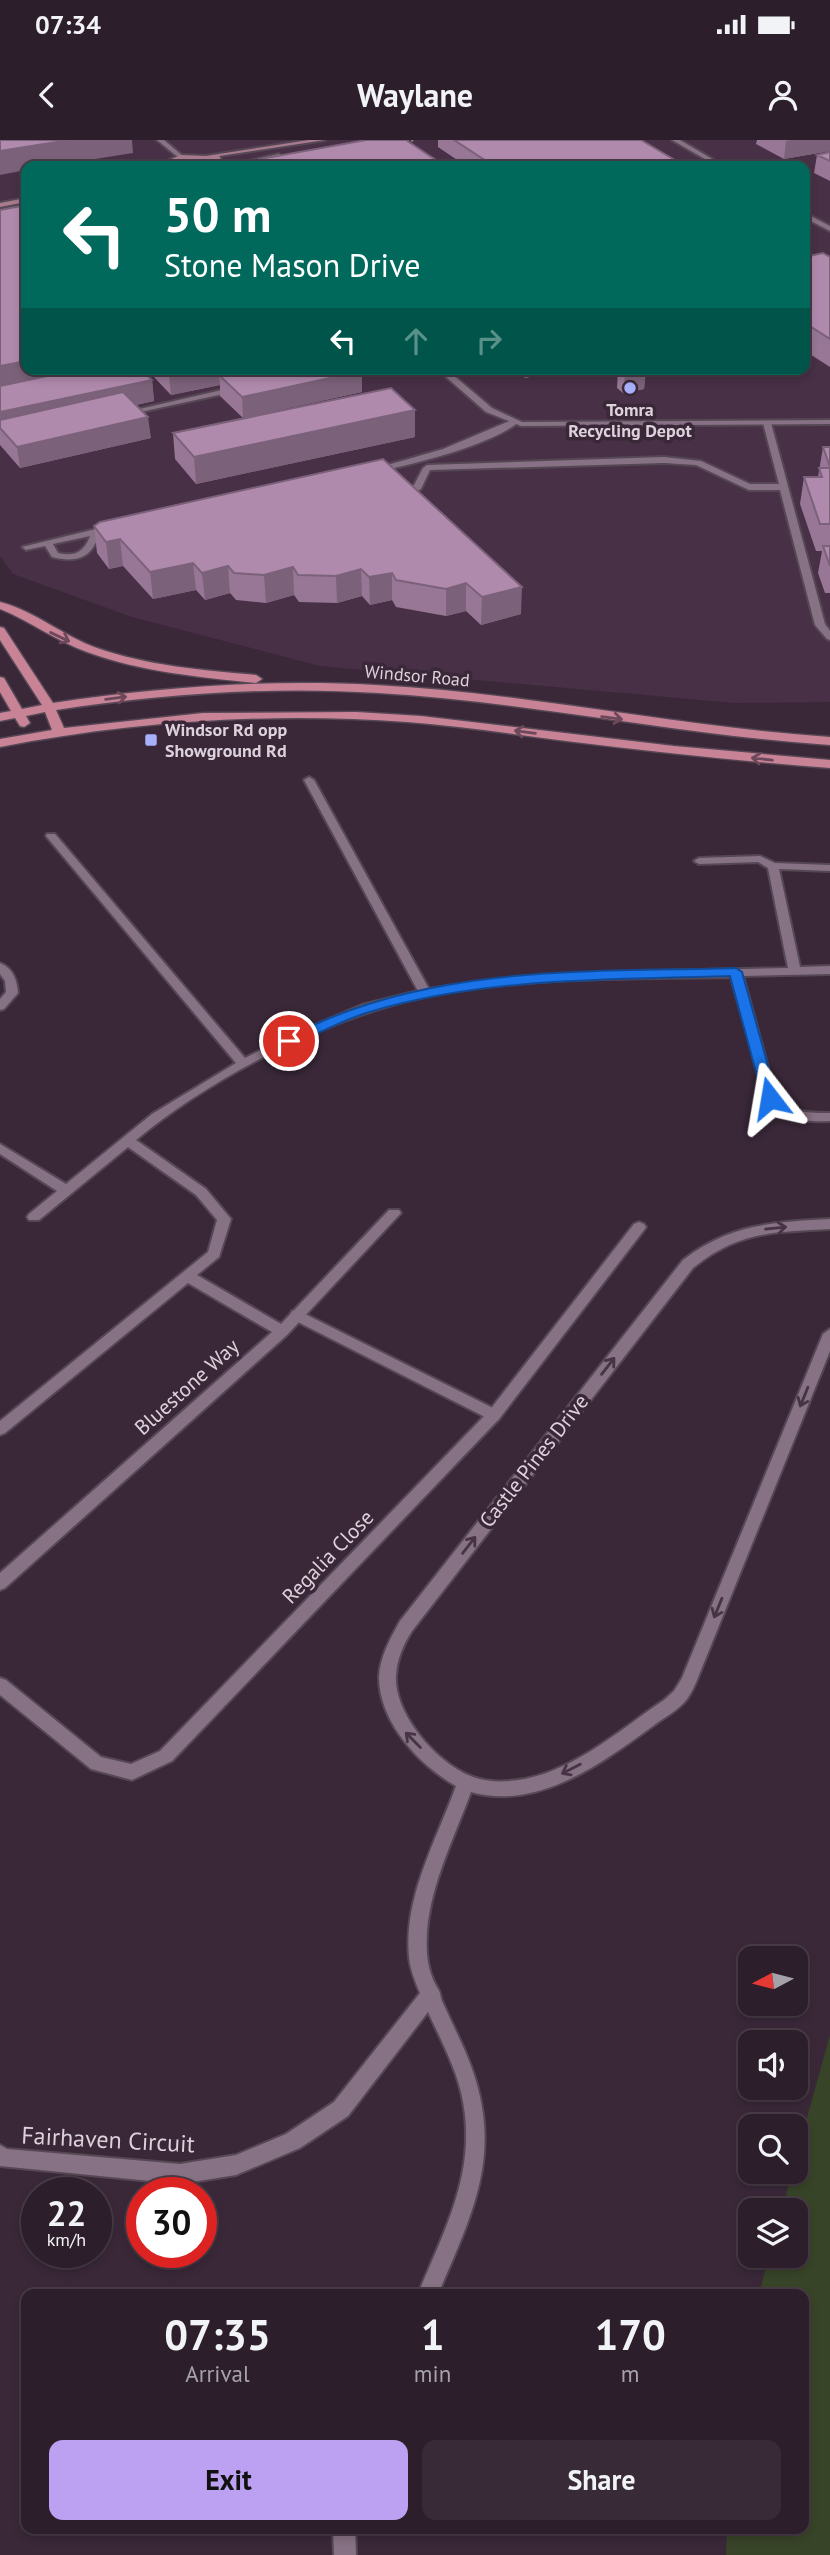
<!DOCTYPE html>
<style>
body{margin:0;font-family:"PT Sans",sans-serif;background:#382b37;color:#f1f3f6;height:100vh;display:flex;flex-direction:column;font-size:26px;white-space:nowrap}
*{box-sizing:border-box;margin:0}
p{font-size:23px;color:#a6a2a9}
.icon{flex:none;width:38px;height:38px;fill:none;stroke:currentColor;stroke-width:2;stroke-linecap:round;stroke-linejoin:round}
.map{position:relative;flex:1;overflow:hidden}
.sheet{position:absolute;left:21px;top:2149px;width:788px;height:245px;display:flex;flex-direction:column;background:#2c1e2b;border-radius:14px;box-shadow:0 4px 10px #0003,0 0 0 2px #483c47}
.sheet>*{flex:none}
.top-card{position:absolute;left:21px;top:21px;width:789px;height:214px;border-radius:14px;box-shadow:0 4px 10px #0003,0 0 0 2px #483c47;background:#00695c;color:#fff;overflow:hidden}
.needle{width:46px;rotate:263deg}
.controls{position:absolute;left:738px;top:1806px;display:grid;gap:14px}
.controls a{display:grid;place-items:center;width:70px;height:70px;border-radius:14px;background:#2c1e2b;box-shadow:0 4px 10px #0003,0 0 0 2px #483c47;font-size:35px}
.speed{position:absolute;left:21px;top:2037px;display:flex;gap:14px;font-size:35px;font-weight:700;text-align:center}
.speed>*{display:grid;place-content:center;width:91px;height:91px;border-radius:50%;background:#2c1e2b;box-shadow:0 4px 10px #0003,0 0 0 2px #483c47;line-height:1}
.speed small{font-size:18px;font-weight:400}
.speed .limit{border:10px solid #d22;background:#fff;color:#111}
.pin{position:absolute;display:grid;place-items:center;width:60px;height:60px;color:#fff;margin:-30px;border:4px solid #fff;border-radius:50%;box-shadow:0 2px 7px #0007}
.me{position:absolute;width:77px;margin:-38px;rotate:346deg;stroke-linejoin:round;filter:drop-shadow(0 0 5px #0008)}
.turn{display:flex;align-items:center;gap:24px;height:147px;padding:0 28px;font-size:32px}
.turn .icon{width:91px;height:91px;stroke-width:2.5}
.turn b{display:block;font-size:49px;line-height:60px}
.lanes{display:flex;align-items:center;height:66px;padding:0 28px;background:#0003;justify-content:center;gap:35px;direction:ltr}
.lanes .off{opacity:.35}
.eta{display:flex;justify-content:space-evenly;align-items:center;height:119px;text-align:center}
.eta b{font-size:42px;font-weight:600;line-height:49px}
.cta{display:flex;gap:14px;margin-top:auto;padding:14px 28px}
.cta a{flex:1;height:80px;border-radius:14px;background:#bca0f2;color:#111;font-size:28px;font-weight:600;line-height:80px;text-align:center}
.cta a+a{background:#382b37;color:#f1f3f6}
.status{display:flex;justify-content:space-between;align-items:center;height:49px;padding:0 35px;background:#2c1e2b;direction:ltr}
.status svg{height:19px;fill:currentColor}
header{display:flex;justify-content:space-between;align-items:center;height:91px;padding:0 28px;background:#2c1e2b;font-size:32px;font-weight:600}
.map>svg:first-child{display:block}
</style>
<div class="status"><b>07:34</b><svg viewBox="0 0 49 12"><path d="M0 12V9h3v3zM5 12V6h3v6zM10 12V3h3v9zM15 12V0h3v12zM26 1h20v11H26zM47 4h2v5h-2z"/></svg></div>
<header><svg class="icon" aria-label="back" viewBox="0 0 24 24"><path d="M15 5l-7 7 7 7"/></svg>Waylane<svg class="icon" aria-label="person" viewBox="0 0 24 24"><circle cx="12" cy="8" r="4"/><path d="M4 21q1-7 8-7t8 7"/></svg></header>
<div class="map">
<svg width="830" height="2415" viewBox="0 0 830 2415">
<rect width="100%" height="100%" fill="#3a2839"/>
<path fill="#483046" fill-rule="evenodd" d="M0 0H830V562L734 563 320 526 132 477 13 434 0 416ZM26 26H805V229H26Z"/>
<path fill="#384428" d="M830 1895V2415H726L727 2389H803V2154H759L769 2116H796V2070H782L792 2032H796V2017Z"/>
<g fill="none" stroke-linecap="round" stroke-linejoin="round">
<g stroke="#564754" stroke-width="4">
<path id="service" d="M156 229H173L128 239 124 237Z
M239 246H242V250L122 276 118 274Z
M512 280 519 282C487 307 415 323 374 333L370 330 443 309Z
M767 281 771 283 825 484 830 491V500L827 499 815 485 780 350H749L696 325 664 323 430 330 421 349 402 359 395 357 414 345 423 328 427 325 664 317 701 321 750 344H779L763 283Z
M112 385 116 388 115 390 99 394C92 419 75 423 52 417L45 406 26 410 22 407ZM90 396C84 412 75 417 58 413L53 404Z"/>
</g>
<g stroke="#564754" stroke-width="4">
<path id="pedestrian" d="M297 1170 499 1271 501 1275 499 1279H489L292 1179 290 1175 292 1171Z"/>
</g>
<g stroke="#564754" stroke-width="4">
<path id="minor" d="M157 0H164L184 17 179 18Z
M672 0H680L724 26H717Z
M805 73 830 86V91L805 78Z
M437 229H446L492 268 522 282 830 280V284L521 286 486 272Z
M309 637 314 640 429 849C548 831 668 831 788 828L768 728 758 722 699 724 694 721 699 718 760 716 775 723 830 725V731L779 729 800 827 830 826V834L743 836 776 957C791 973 809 973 830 973V981C805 982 783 980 766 961L731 837C630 839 524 836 424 857 327 878 212 937 136 1000L206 1049 231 1079 219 1117 197 1135 281 1184 389 1070H399L401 1073 287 1195 5 1448 0 1450V1433L272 1192 188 1143 5 1293 0 1295V1281L208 1112 217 1080 196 1055 128 1007 39 1080H29L27 1077 29 1074 57 1051 0 1014V1004L66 1044 152 974 236 923 46 696 47 694H55L245 918 285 898 362 865 418 851 304 640Z
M0 823C13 828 17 840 18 853L4 869 0 870V859L6 852 5 841 0 834Z
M830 1079V1089C775 1092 738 1091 693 1128L412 1491C403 1505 397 1519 396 1536 394 1574 437 1624 473 1637 489 1643 508 1642 525 1639 578 1628 621 1589 664 1560L674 1551 682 1538 823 1194 830 1189V1211L701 1530C697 1540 693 1551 687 1559 678 1571 664 1577 653 1586 602 1623 538 1671 471 1652 452 1704 423 1758 427 1814 428 1827 432 1839 438 1849 441 1853 440 1858 443 1863 450 1879 458 1895 465 1911 506 2006 476 2066 438 2154H418C446 2086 479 2028 461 1952 454 1924 440 1898 428 1872L348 1976 300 2008 236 2035 180 2044 0 2026V2005L7 2009 180 2024 236 2015 286 1994 334 1962 420 1853C415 1841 410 1829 409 1817 403 1758 437 1699 456 1646 419 1625 379 1582 379 1537 380 1517 390 1499 400 1481L683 1120C729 1084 774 1082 830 1079Z
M639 1082 644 1084 646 1087 644 1090 499 1279 172 1621 132 1640 91 1629 0 1555V1538L6 1540 101 1617 131 1624 160 1611 489 1271 634 1084Z
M333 2389H355L356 2415H334Z"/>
</g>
<g stroke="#564754" stroke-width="4">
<path id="secondary" d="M309 0H325L219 16 221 18 218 20 182 19 162 26H154L181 15 206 16Z
M279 14 281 17 238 26H227Z
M26 58V62L0 67V63Z"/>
</g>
<g stroke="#564754" stroke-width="3">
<path id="primary" d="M0 462C35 471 63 496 97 508 148 526 203 530 256 535L262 539 256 543C199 537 141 532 87 512 56 501 30 481 0 469Z
M0 487 4 488 53 563C160 547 267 539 376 545 528 553 678 587 830 597V605C678 595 530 562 378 553 270 546 163 554 56 570L64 588 203 573 356 572 421 576 674 606 830 620V628C742 621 654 612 566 601 513 594 460 586 407 582 271 572 134 581 0 607V599L52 590 45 572 26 576 30 583 24 587 20 586 15 578 0 581V573L11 571 0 552V537L4 538 22 569 42 565 0 500Z"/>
</g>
<path stroke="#897a88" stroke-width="2.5" stroke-dasharray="2.5 2" stroke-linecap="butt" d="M402 2 414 0"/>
<use href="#service" fill="#877184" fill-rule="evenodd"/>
<use href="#pedestrian" fill="#877184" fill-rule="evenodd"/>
<use href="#minor" fill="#877184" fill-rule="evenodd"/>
<use href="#secondary" fill="#a87a8e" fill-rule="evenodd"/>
<use href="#primary" fill="#c88397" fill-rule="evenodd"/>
</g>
<path fill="#977795" d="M438 0H641L685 26H466L438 7Z
M757 0H830V11L784 19 756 4Z
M830 12V41L814 33 817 15Z
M260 19 445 26H260Z
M0 70 26 229 152 240 154 261 136 265 151 298 20 328 0 305Z
M805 117H830V227L805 211Z
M152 229H360L362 231V252L243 278 220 256V245L171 255 152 235Z
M513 229H566L525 238Z
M618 229H646L644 249 623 253 617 248Z
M173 293 415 297 196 344 175 319Z
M823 307H830V453H825L818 433 822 411H816L800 364 804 337H818Z
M383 319 521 474 481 485 466 471 446 476 396 467 392 460 370 465 362 456 337 463 299 462 294 455 266 463 236 460 230 453 205 460 196 450 153 459 123 426 109 429 97 413 94 386Z"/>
<path fill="#7b6179" d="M69 0H132L133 13 51 26H26V30L0 35V11Z
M791 0H830V11L784 19 786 1Z
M26 221V229H115L0 252V226Z
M195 229H294L219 235 220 245 171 255 169 235Z
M525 229H566L525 238Z
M641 229H646L644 249 623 253 625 233Z
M362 231V252L243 278 242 257Z
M152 240 154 261 4 293 0 288V272Z
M415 270V297L196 344 194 317Z
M148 277 151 298 20 328 17 307Z
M120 399 123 426 109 429 106 402Z
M193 423 196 450 153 459 150 432Z
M228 426 230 453 205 460 202 433Z
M293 427 294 455 266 463 264 435Z
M361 429 362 456 337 463 336 436Z
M392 433V460L370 465 369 437Z
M466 443V471L446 476V449Z
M522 447 521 474 481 485 482 457Z"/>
<path fill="#b08aad" stroke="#7b6179" stroke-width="2" d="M0 0H69L0 11Z
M366 0H406L445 26H270L260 19Z
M454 0H641L685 26H494Z
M830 12V21L817 15Z
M26 65V221L0 226V70Z
M823 113 830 117V199L805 183V117Z
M80 229H141L152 240 0 272V246Z
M164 229H195L169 235Z
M248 229H360L362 231 242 257 219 235Z
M620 229H641L625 233Z
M391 248 415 270 194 317 173 293Z
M123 252 148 277 17 307 0 288V280Z
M823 307H830V327Z
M383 319 522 447 482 457 466 443 446 449 396 440 392 433 369 437 361 429 336 436 298 435 293 427 264 435 234 433 228 426 202 433 193 423 150 432 120 399 106 402 94 386 100 382Z
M819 328H830V384H820L804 337H822Z
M823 406H830V426Z"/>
<defs><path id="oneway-shaft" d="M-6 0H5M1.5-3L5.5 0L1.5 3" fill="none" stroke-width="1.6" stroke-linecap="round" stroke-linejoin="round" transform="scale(1.75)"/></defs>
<g stroke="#6c485a">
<use href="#oneway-shaft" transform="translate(60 497) rotate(26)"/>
<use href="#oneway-shaft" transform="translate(116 558) rotate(-7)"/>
<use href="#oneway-shaft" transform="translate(612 578) rotate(8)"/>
<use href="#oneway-shaft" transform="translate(525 592) rotate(-173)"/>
<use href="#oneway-shaft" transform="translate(762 619) rotate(-174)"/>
</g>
<g stroke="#463344">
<use href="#oneway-shaft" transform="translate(776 1088) rotate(-6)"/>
<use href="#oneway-shaft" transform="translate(608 1226) rotate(-52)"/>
<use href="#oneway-shaft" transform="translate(804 1257) rotate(112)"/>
<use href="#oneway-shaft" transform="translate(469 1405) rotate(-52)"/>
<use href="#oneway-shaft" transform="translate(718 1468) rotate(112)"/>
<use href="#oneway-shaft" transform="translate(413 1600) rotate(-135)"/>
<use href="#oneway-shaft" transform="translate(571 1629) rotate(153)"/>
</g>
<path fill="#1a73e8" stroke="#114b97" stroke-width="2" d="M736 828 742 832 777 958 770 963 763 958 730 836C611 840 489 837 373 871 346 878 320 893 294 904H285L283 901C292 891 312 886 325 880 454 825 598 832 736 828Z"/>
<g fill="#a8b0fc" stroke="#3a2839" stroke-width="2.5">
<circle cx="630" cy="248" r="7"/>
<rect x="144" y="593" width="14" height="14" rx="3.5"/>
</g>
<g text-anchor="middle" stroke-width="7" stroke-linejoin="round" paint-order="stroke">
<g font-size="18" font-weight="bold" fill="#ddd1db" stroke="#3a2839">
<text x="630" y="276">Tomra<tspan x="630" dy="21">Recycling Depot</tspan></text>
<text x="165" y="596" text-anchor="start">Windsor Rd opp<tspan x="165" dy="21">Showground Rd</tspan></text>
</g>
<g font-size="18" fill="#ddd1db" stroke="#3a2839">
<text transform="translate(417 536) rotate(5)" y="6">Windsor Road</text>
</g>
<g font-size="21" fill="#ddd1db" stroke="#3a2839">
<text transform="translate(187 1247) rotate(-42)" y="7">Bluestone Way</text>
<text transform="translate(534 1321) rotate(-52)" y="7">Castle Pines Drive</text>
<text transform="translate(328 1417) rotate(-46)" y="7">Regalia Close</text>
</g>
<g font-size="24" fill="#ddd1db" stroke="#3a2839">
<text transform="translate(108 2000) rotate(3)" y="8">Fairhaven Circuit</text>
</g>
</g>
</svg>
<div class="controls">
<a><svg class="needle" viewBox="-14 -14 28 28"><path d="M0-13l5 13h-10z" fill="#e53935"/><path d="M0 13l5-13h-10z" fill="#a6a2a9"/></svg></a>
<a><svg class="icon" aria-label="sound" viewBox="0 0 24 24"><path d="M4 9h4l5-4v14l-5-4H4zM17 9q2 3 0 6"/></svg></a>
<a><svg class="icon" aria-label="search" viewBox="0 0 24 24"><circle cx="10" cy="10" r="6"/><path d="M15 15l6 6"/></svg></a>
<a><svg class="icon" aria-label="layers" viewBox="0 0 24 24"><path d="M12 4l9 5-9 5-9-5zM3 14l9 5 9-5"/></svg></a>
</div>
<div class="speed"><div>22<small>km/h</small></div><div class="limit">30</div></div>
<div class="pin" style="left:289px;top:901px;background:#d93025"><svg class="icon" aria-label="arrive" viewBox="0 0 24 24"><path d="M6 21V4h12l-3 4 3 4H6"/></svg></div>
<svg class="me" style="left:770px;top:958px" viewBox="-20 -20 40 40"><path d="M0-17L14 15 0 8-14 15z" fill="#1a73e8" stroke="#fff" stroke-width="4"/></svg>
<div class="top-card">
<div class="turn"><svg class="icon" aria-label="left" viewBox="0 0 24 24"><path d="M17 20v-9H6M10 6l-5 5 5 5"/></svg><div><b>50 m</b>Stone Mason Drive</div></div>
<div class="lanes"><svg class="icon" aria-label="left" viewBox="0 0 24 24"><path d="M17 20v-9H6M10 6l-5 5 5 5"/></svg><svg class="icon off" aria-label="ahead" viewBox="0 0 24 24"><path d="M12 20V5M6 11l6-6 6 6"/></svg><svg class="icon off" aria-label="right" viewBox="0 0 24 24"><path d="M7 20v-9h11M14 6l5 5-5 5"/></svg></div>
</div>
<section class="sheet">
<div class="eta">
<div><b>07:35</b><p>Arrival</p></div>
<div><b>1</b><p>min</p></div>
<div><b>170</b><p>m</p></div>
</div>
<div class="cta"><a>Exit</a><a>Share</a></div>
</section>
</div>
